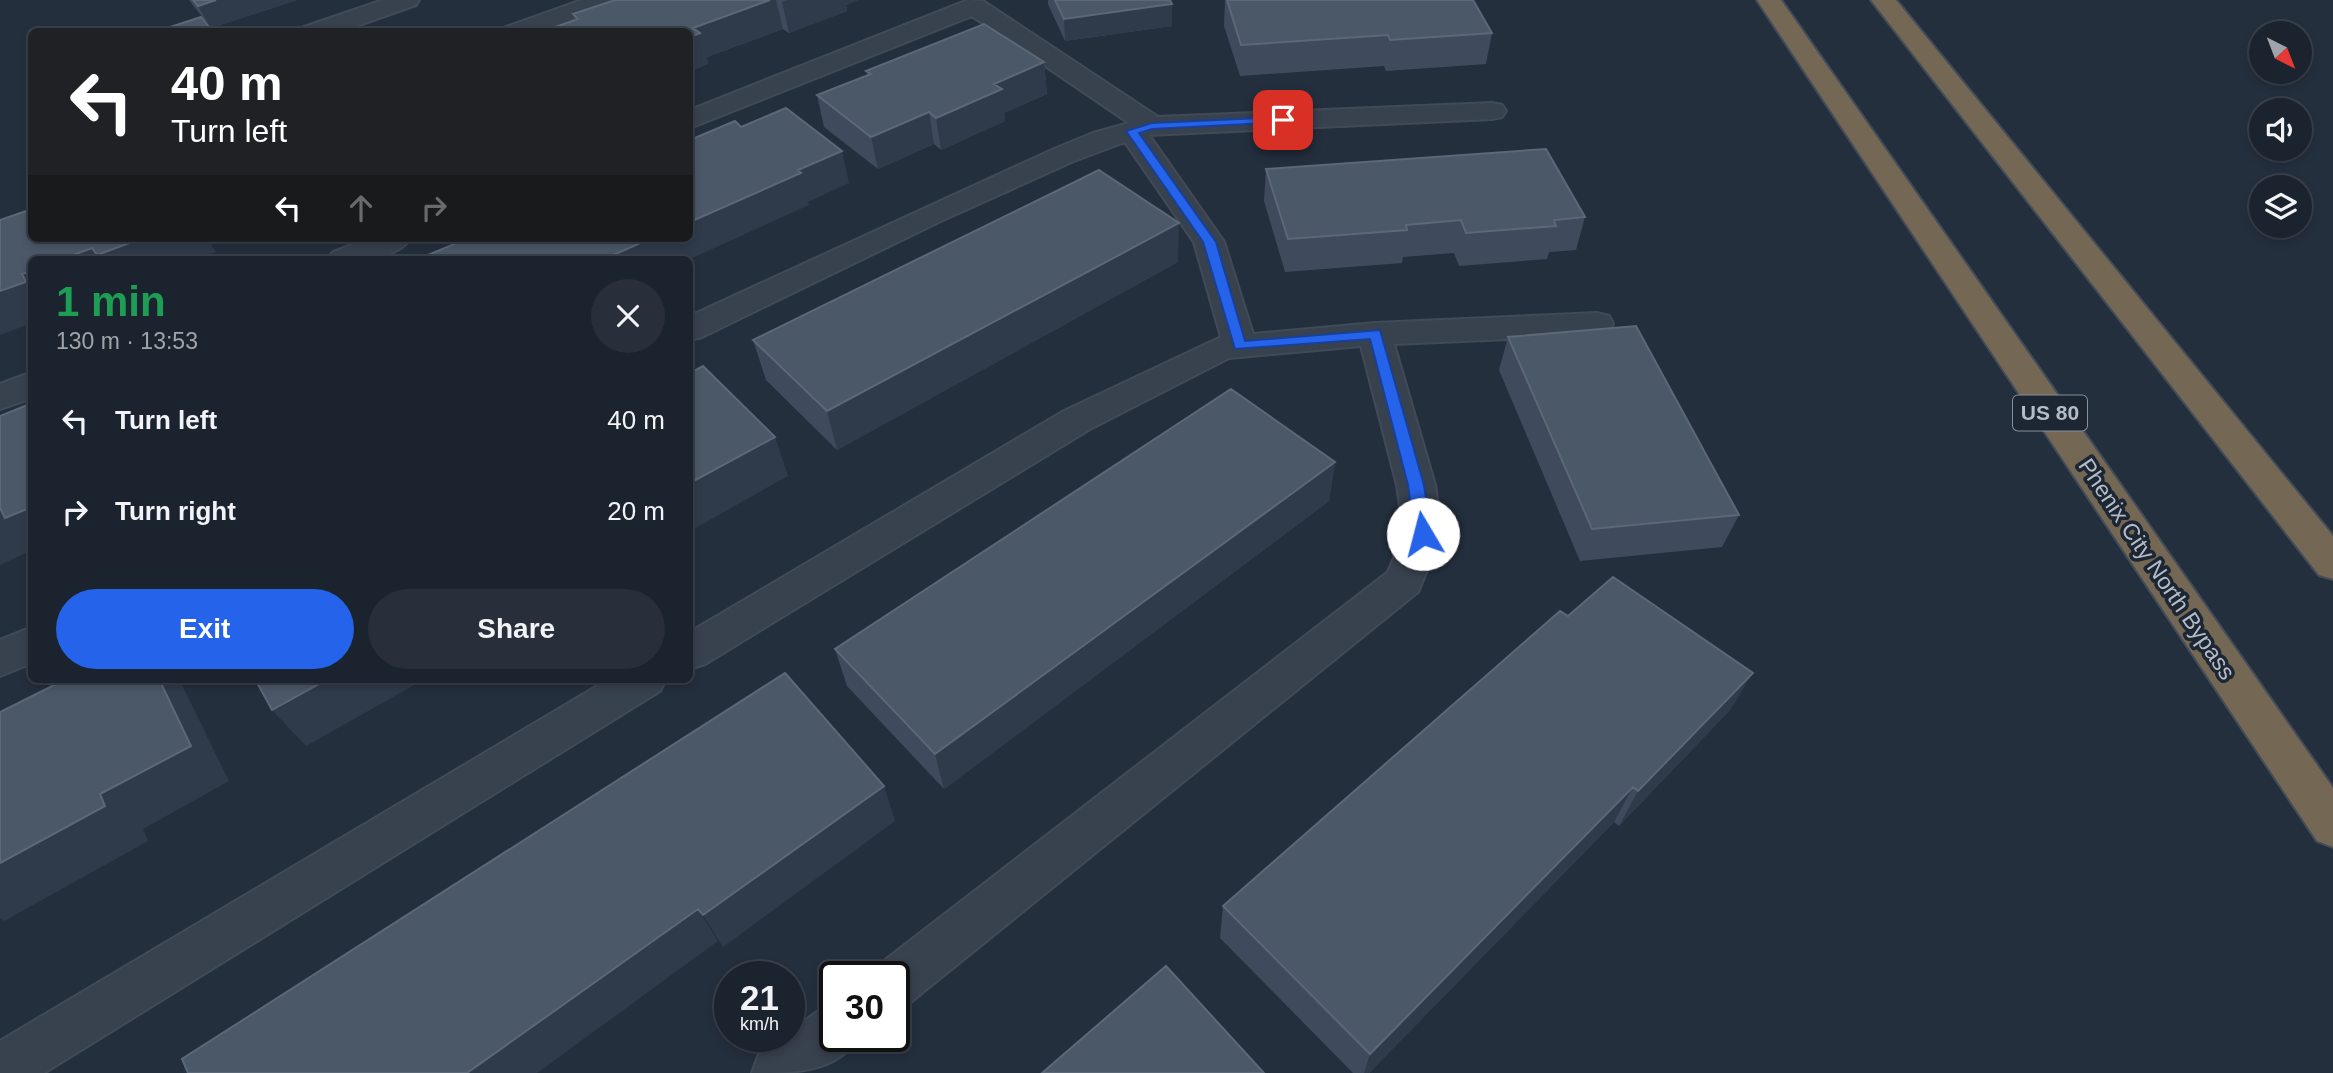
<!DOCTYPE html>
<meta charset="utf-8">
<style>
body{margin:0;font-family:Helvetica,sans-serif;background:#282f3a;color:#f1f3f6;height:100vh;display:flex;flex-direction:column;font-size:26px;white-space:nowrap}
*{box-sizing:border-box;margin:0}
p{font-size:23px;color:#a0a4aa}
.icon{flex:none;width:38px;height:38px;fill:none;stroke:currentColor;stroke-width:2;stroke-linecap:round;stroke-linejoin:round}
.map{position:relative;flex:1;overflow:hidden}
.drawer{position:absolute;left:28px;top:256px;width:665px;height:427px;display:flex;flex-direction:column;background:#1b232e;border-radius:10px;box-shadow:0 4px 10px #0003,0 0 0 2px #39404a}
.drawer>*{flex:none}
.banner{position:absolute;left:28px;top:28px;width:665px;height:214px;border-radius:10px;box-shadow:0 4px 10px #0003,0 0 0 2px #39404a;background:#202124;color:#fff;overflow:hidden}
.needle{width:46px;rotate:138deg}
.tools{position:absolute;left:2249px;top:21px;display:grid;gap:14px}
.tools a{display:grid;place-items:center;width:63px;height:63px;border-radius:50%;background:#1b232e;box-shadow:0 4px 10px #0003,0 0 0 2px #39404a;font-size:35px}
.speed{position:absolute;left:714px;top:961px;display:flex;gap:14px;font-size:35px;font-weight:700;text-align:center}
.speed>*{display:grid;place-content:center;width:91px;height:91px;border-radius:50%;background:#1b232e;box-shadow:0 4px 10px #0003,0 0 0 2px #39404a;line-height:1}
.speed small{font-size:18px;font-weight:400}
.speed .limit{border:4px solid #111;border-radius:10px;background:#fff;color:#111}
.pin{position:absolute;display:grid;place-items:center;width:60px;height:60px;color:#fff;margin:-30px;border-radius:14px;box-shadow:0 4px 10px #0006}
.me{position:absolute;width:77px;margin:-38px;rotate:352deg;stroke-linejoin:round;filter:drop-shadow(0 0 5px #0008)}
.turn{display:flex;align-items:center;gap:24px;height:147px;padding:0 28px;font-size:32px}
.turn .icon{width:91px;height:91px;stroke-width:2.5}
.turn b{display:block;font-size:49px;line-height:60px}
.lanes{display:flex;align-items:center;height:66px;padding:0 28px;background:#0003;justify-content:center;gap:35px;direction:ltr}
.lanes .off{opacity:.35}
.round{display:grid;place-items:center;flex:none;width:74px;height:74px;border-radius:37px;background:#282f3a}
.head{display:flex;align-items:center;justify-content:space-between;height:119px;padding:0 28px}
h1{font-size:42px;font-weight:800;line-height:52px;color:#1e9e55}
.action{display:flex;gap:14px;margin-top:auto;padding:14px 28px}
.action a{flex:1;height:80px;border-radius:42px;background:#2563eb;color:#fff;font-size:28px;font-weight:800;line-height:80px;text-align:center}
.action a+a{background:#282f3a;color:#f1f3f6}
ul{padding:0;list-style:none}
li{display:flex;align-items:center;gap:21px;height:91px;padding:0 28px}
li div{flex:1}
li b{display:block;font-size:26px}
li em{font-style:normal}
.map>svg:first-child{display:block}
</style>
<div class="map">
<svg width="2333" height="1073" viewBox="0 0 2333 1073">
<rect width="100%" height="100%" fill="#242f3e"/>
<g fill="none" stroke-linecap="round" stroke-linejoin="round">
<g stroke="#414a57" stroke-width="4">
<path id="minor" d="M383 0H419L416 5 339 32H301L304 27Z
M582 0H618L615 5 541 32H503L506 27Z
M968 0 983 1 1158 117 1492 103 1502 105 1506 111 1502 117 1492 119 1149 135 1224 242 1253 334 1375 323 1597 313 1609 316 1613 324 1609 332 1597 335 1394 344 1435 485 1442 534 1418 592 912 1001 894 1008V976H872L876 967 1388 572 1404 534 1397 485 1361 346 1229 358 1090 429 705 664 690 669V632L1064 411 1221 337 1194 242 1125 142 1074 161 943 220 702 337 690 340V316L1054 149 1093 133 1129 123 972 16 690 128V110Z
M369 238H411C395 262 354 259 328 259L333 252Z
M32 372V398L0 409V384Z
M32 627V663L0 676V640Z
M609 679H666L660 691 44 1073H0V1041Z
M835 1004V1036H858C839 1073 792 1073 752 1073L759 1054 784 1036H789V1032L817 1012Z"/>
</g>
<g stroke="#434c59" stroke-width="4">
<path id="highway" d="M1757 0H1781L2333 788V847L2317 841Z
M1871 0H1896L2333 536V579L2319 575Z"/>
</g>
<use href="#minor" fill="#38414e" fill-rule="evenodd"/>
<use href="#highway" fill="#746855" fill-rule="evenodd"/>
</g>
<path fill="#3f4b5c" d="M189 0H297L211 28Z
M615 0H858L846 5 847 11 789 33 783 29 707 57 708 64 690 71V32L575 20 573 14Z
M1048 0H1055L1172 26 1065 41 1048 4Z
M1225 0H1473L1492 33 1486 64 1386 71 1384 66 1240 76 1224 26Z
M1044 62 1047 94 1004 113 1005 121 941 150 934 144 878 169 824 127 817 95 867 75 866 71Z
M1266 169 1585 217 1576 250 1549 252 1547 259 1459 266 1454 253 1403 257 1402 263 1285 272 1264 201Z
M1178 262 837 450 766 380 753 340Z
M1508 337 1739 515 1722 547 1580 561 1499 370Z
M1335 462 1329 501 944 789 847 686 835 649Z
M1568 616 1731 709 1619 826 1614 822 1369 1073H1353L1220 938 1223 906Z"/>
<path fill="#2f3b4b" d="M216 0H297L211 28 198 6Z
M770 0H776L783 29 707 57 708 64 690 71V37L693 28Z
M787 0H858L846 5 847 11 789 33 782 2Z
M1172 4V26L1065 41 1064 19Z
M1044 62 1047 94 1004 113 1005 121 941 150 936 118 994 84Z
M929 112 934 144 878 169 871 137Z
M842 151 849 183 808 202 809 205 690 259H604L652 238H690V222L798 170Z
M1179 223 1178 262 837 450 827 411Z
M143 238H230L211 245 216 252 197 259H63L92 248Z
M32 271V323L0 335V291L22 274Z
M775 437 788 476 690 531V483Z
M1335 462 1329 501 944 789 935 754Z
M32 507V550L0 565V508Z
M1753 673 1731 709 1619 826 1638 791Z
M159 679H179L229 781 143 829 148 841 4 921 0 918V863L100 794Z
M328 679H425L306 746 272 710Z
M884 786 895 821 723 947 703 915Z
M1633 787 1614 822 1369 1073H1364L1370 1054Z
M698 909 718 941 537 1073H467Z"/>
<path fill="#4b5868" stroke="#5c6777" stroke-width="2" d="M193 0H216L198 6Z
M615 0H770L693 28 700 33 690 37V32H541L578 19 573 14Z
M1055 0H1170L1172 4 1064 19Z
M1227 0H1473L1492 33 1390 40 1388 35 1241 45Z
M201 17 213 32H155Z
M984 24 1044 62 994 84 1002 89 936 118 929 112 871 137 817 95 871 74 866 71Z
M786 108 842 151 798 170 801 173 690 222V140L735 121 741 127Z
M1546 149 1585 217 1554 220 1556 226 1466 233 1461 220 1406 225 1407 230 1288 239 1266 169Z
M1099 170 1179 223 827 411 753 340Z
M32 209V238H143L97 255 92 248 63 259H32V271L22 274 26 282 0 291V220Z
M469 238H652L604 259H425L423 257Z
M1636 326 1739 515 1592 529 1508 337Z
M703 366 775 437 690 483V373Z
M1231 389 1335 462 935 754 835 649Z
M32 403V507L5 518 0 508V416Z
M1613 577 1753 673 1638 791 1633 787 1370 1054 1223 906 1560 611 1568 616Z
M785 673 884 786 703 915 698 909 467 1073H188L182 1059Z
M66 679H159L191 746 100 794 105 806 0 863V712Z
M255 679H328L272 710Z
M1166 966 1264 1073H1042Z"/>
<path fill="#2563eb" stroke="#184099" stroke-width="2" d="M1283 117 1288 120 1287 122 1152 129 1139 133 1216 242 1245 341 1380 330 1424 485 1431 534 1429 539 1423 540 1415 534 1408 485 1370 339 1235 349 1203 242 1126 131 1152 123Z"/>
<g text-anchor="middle" stroke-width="7" stroke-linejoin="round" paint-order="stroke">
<rect fill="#1d2633" stroke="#878f9c" stroke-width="2" x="2013" y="395.5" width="74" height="35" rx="5"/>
<g font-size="21" font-weight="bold" fill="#b4bcc9">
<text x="2050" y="420">US 80</text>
</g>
<g font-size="23" fill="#b4bcc9" stroke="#1d2633">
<text transform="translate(2157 569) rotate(56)" y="8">Phenix City North Bypass</text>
</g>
</g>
</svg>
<div class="tools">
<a><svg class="needle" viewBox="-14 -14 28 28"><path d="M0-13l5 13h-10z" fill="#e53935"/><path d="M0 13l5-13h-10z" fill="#a0a4aa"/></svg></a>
<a><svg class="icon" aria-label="sound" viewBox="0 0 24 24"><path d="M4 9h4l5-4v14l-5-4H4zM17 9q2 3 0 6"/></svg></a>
<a><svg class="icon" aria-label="layers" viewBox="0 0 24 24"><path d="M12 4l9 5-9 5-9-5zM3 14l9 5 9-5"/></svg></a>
</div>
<div class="speed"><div>21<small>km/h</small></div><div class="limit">30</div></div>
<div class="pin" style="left:1283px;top:120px;background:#d93025"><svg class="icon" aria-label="arrive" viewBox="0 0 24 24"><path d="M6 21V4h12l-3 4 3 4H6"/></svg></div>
<svg class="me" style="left:1423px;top:534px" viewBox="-20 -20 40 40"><circle r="19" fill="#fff"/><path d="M0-13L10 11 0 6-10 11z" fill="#2563eb"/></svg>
<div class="banner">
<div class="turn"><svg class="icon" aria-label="left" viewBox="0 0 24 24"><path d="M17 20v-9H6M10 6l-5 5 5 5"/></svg><div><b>40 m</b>Turn left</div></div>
<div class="lanes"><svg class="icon" aria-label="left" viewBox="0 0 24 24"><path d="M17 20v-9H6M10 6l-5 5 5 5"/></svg><svg class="icon off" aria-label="ahead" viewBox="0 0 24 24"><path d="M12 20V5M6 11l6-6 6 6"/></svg><svg class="icon off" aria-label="right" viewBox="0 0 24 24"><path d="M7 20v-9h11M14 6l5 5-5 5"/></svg></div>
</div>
<section class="drawer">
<div class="head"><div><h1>1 min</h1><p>130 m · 13:53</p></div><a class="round"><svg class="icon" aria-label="close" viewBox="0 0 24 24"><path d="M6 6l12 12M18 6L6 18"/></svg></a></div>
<ul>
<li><svg class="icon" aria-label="left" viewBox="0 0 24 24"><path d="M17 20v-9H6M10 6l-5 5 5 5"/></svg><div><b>Turn left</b></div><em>40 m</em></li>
<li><svg class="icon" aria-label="right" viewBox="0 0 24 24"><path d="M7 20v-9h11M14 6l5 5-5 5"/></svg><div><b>Turn right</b></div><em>20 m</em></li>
</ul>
<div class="action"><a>Exit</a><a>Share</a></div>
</section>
</div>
